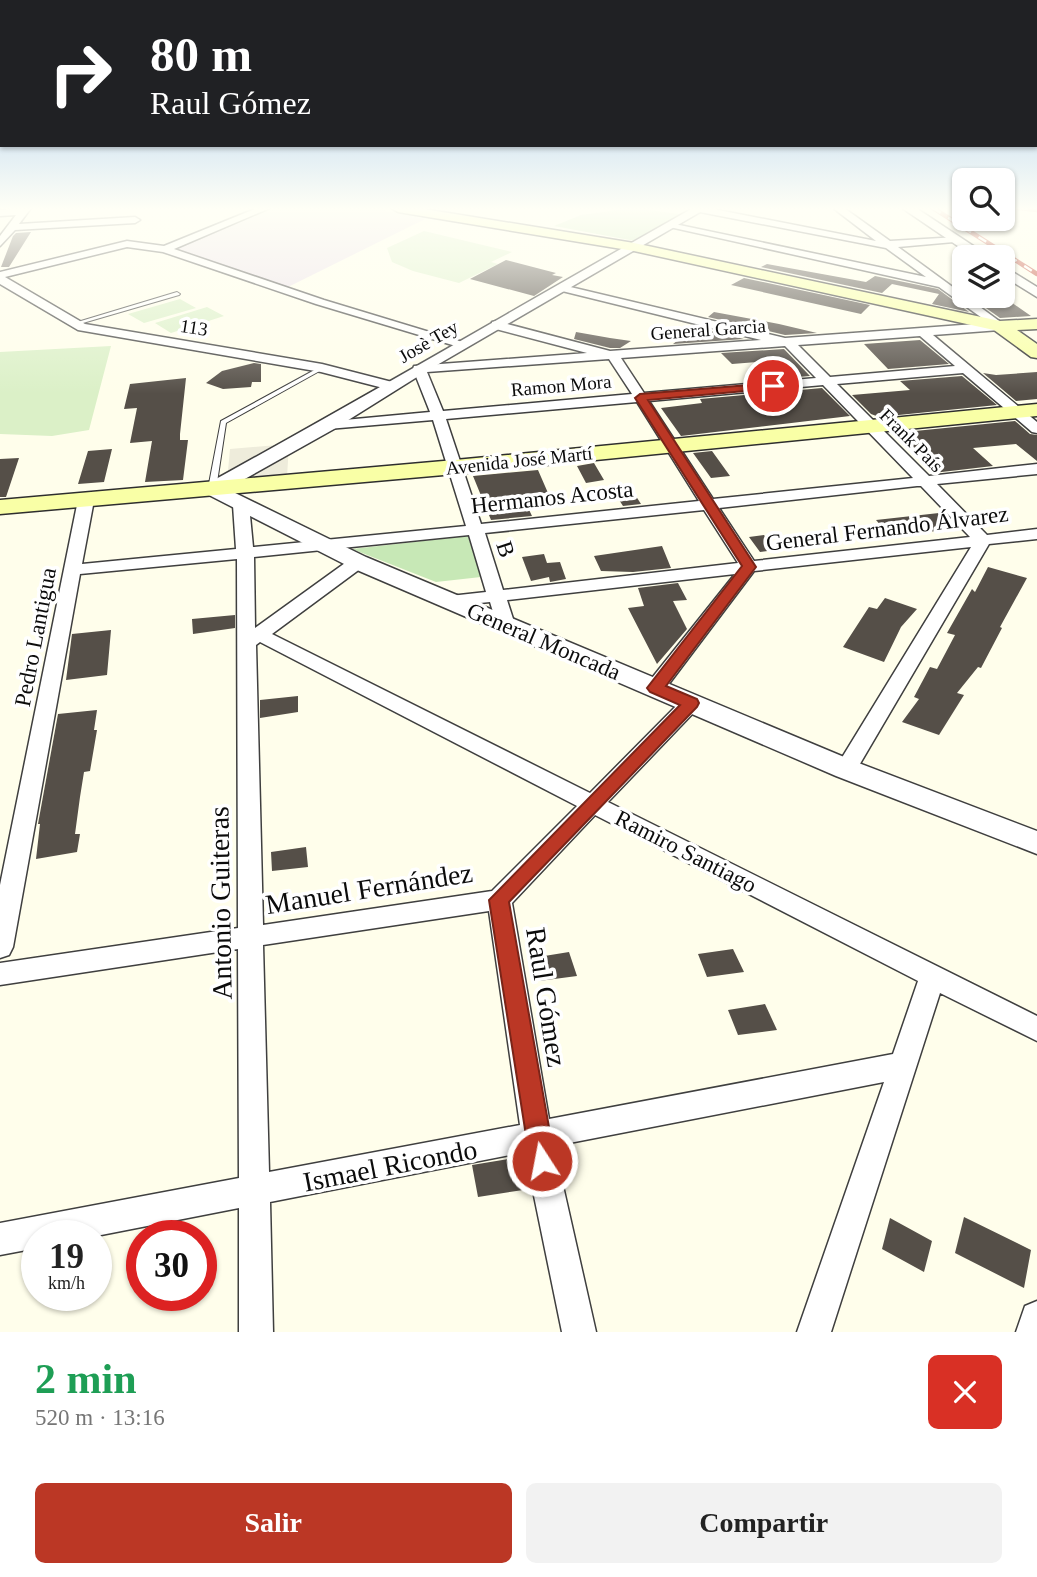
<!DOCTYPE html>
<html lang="es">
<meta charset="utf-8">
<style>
body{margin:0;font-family:Georgia,serif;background:#f2f2f2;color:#222;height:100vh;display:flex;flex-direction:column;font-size:26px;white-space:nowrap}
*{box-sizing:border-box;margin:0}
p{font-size:23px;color:#767676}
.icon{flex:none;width:38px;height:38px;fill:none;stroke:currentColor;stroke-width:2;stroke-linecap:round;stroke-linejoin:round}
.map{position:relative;height:1332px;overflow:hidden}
.sheet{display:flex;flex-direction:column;background:#fff;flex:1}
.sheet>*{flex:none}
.banner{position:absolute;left:0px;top:0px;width:1038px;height:147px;box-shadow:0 2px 5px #0004;background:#202124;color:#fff;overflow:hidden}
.tools{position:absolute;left:952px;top:168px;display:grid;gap:14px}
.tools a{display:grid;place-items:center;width:63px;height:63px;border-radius:10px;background:#fff;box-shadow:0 2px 5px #0004;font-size:35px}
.speed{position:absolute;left:21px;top:1220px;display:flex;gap:14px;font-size:35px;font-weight:700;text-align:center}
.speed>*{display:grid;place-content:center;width:91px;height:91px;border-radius:50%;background:#fff;box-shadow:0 2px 5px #0004;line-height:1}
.speed small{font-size:18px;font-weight:400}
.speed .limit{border:10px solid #d22;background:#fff;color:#111}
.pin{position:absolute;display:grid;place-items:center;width:60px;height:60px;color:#fff;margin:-30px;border:4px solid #fff;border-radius:50%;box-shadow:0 2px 7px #0007}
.me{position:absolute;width:77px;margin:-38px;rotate:349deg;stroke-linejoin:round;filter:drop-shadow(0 0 5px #0008)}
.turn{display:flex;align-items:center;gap:24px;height:147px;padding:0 35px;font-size:32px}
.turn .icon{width:91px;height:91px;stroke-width:2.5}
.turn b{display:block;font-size:49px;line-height:60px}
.round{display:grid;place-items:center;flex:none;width:74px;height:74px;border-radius:10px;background:#f2f2f2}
.overview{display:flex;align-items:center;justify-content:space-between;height:119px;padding:0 35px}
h1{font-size:42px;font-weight:800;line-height:52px;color:#1e9e55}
.primary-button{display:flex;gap:14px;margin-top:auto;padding:14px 35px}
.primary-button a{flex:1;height:80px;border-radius:10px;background:#bb3725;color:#fff;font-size:28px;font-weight:800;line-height:80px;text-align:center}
.primary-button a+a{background:#f2f2f2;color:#222}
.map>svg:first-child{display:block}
</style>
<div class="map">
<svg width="1037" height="1332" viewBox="0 0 1037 1332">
<rect width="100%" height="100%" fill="#fffeeb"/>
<path fill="#ebe0ea" d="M273 208H372L425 219 288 287 173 248Z"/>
<path fill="#c7e8b6" d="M632 208 680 214 635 241 554 226 581 215Z
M468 536 481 577 436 582 352 549Z"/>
<path fill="#dbf0c7" d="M424 231 512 252 491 262 498 264 459 283 413 271 392 262 387 248Z
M180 299 196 308 144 323 128 314Z
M207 307 224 316 171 333 155 323Z
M111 346 89 430 52 436 0 434V352Z"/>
<path fill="#eeecdb" d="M289 444 287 477 227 481 230 449Z"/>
<path fill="#554f48" d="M31 232 9 267H1L13 236 16 233Z
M506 260 556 273 552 275 563 277 534 296 470 279Z
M767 264 866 282 875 276 938 289 969 312 932 304 939 294 892 284 882 293 761 267Z
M744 278 870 305 861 314 731 285Z
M969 296H1010L1005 298 1031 316 1000 318Z
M714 312 779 324 817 333 785 335 708 317Z
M695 327 744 339 673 344Z
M576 332 610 338 631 341 620 348H610L574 339Z
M920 340 949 364 888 369 864 344Z
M784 349 810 376 771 379 757 362 732 364 721 353Z
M254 363 261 364V382H252L251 387 223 389 206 383 222 371Z
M1037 372V399L1016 401 983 373 996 375Z
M962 376 997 405 879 417 871 414 852 395 910 390 900 381Z
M186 378 180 434V440H188L183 480 145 482 152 441 130 443 137 408 124 409 130 384Z
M822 388 850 416 681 436 661 408 702 403 700 399Z
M1015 421 1030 434 1037 435V461L1016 444 973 448 993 466 933 473 895 433Z
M112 449 104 482 78 484 88 451Z
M712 451 730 476 711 478 693 453Z
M19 458 6 497H0V459Z
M594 463 604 480 586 483 577 466Z
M538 470 548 493 522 495 532 516 491 520 473 476Z
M630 487 641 504 623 506 612 489Z
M939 513 955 529 890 536 876 520Z
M764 535 775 550 760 552 749 537Z
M662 546 671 568 633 572 601 571 594 556Z
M544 554 547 563 560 562 566 579 550 582 549 577 531 581 522 557Z
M988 567 1027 578 1000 627 1002 628 981 668 978 667 957 693 964 695 939 735 902 722 919 699 914 697 930 667 937 669 955 635 947 633 972 589 975 592Z
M678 583 687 600 673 601 687 629 657 664 628 608 644 606 638 588Z
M885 598 917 609 901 627 884 662 843 647 869 607 877 609Z
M235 615V628L193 634 192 619Z
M111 630 107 675 66 680 72 634Z
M298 696V712L260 718V700Z
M97 710 94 730H97L90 771 84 772 80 797 75 834H80L77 852 36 859 40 824H38L58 714Z
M306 847 308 867 272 871 271 852Z
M733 949 744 972 707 977 698 954Z
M569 952 577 976 539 981 532 958Z
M765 1004 777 1030 738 1035 728 1010Z
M515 1158 523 1190 478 1197 472 1165Z
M964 1217 1031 1250 1024 1288 955 1253Z
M890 1218 932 1241 924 1272 882 1249Z"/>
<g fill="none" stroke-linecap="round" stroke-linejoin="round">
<g stroke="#3f3f3f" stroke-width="2">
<path id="service" d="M177 292 180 294 179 295 76 325 71 324Z
M320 367 325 368 226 423 216 489 212 491H209L208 489 221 421Z"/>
</g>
<g stroke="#3f3f3f" stroke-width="3">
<path id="minor" d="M31 208 19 224 135 217 140 220 135 223 15 230 0 246V236L16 215 0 216V210Z
M257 208H270L174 249 324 300 469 344 463 348 459 347 316 304 163 252 127 247 5 277 85 324 322 364 396 383 398 386 391 390 321 372 78 330 0 284V272L127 241 164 246Z
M696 208H708L876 241 833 208H844L890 241 958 237 959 239 954 242 898 247 1006 326 1000 330 933 335 1037 422V433L1032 432 963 373 837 384 929 476 1037 464V474L937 484 987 535 1037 529V539L989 544 854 774 846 777 838 774 835 769 971 547 754 571 662 693H648L645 688 648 683 735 574 507 600 515 625 506 631 497 625 490 602 450 606 441 601 450 596 486 592 469 535 254 557 255 628 352 558H364L367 562 364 566 272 634 590 793 684 698H698L701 703 698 708 608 802 1037 1016V1041L940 993 831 1332H797L884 1082 554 1146 596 1332H562L525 1152 270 1202 273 1332H239V1208L96 1236H37V1248L0 1255V1223L239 1178 238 949 0 985V963L238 928 237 559 80 574 13 947 9 955 0 958V885L78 500 86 495 94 500 82 564 236 549 233 505 241 500 249 505 253 547 466 526 433 420 328 429 323 428V422L430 412 413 369 414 366 587 353 492 328V322L496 321 610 351 761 340 558 290 556 288 562 285 785 338 989 323 939 287 665 226 670 223 926 277 886 248 700 212ZM920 336 955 366 830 377 798 345ZM785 346 816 378 644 393 621 358ZM609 359 632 394 443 411 427 372ZM823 385 913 478 713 499 649 401ZM637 402 699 501 481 524 446 419ZM917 486H921L970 537 754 561 719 508ZM704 510 738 563 503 590 485 533ZM260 642 577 806 492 891 263 925 256 645ZM595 815 918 981 893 1054 549 1119 512 903ZM489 911 520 1125 269 1172 263 945Z
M1037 1301V1332H1016L1025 1306Z"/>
</g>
<g stroke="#3f3f3f" stroke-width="3">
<path id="tertiary" d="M693 208H707L425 372 334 429 227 489 366 557 856 762 1037 831V854L836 776 350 567 205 493 202 489 205 485C369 395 530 300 693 208Z
M902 208H916L990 257H974Z
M1003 266 1037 287V297L1003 276Z"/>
</g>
<g stroke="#2e2e2e" stroke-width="3">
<path id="secondary" d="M391 208H418L634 243 1000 321 1037 319V329L1017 330 1037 344V358L1031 357 994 330 634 251 398 212Z
M1037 404V416L455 474 0 514V500L455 460Z"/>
</g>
<use href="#service" fill="#fff" fill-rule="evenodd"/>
<use href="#minor" fill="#fff" fill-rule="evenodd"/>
<use href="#tertiary" fill="#fff" fill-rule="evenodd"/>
<use href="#secondary" fill="#f9ffa6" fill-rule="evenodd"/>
<g stroke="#bb3725" stroke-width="4.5">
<path id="rail" d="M933 208 1037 274
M1019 208 1037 210"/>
</g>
<use href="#rail" stroke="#fff" stroke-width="2.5" stroke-dasharray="9" stroke-linecap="butt"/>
</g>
<linearGradient id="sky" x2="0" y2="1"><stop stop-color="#91bfee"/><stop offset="0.53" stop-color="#fffff6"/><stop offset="1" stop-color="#fffff6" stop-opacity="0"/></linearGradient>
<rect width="1037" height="394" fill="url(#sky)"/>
<path fill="#bb3725" stroke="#7a2418" stroke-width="2" d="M773 383 779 386 777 388 648 400 756 567 666 686 697 699 699 703 697 707 509 902 555 1161 551 1170 542 1173 534 1170 530 1161 489 900 680 705 650 692 647 688 742 566 635 398 640 394Z"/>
<g text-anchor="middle" stroke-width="7" stroke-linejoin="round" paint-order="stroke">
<g font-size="19" fill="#0c0c0c" stroke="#fff">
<text transform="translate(194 327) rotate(9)" y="7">113</text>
<text transform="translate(708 329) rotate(-4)" y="7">General Garcia</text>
<text transform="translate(428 341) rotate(-30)" y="7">Josè Tey</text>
<text transform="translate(561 385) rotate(-5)" y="7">Ramon Mora</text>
<text transform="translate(912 440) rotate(45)" y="7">Frank País</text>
<text transform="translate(519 460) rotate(-6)" y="7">Avenida José Martí</text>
</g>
<g font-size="23" fill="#0c0c0c" stroke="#fff">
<text transform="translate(552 497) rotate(-6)" y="8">Hermanos Acosta</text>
<text transform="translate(887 528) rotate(-7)" y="8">General Fernando Álvarez</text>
<text transform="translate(506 549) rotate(72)" y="8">B</text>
<text transform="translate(35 637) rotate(-79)" y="8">Pedro Lantigua</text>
<text transform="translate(544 641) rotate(23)" y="8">General Moncada</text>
<text transform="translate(686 851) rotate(27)" y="8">Ramiro Santiago</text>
</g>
<g font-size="28" fill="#0c0c0c" stroke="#fff">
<text transform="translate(369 888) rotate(-9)" y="10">Manuel Fernández</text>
<text transform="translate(220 903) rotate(-91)" y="10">Antonio Guiteras</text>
<text transform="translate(547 997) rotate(81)" y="10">Raul Gómez</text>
<text transform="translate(390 1165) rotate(-11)" y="10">Ismael Ricondo</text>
</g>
</g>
</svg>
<div class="tools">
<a><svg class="icon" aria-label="search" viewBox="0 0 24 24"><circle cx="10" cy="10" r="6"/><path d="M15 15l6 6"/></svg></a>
<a><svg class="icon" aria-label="layers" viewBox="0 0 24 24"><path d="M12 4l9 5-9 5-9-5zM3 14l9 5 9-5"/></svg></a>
</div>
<div class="speed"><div>19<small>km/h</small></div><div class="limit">30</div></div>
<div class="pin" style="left:773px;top:386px;background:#d93025"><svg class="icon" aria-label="arrive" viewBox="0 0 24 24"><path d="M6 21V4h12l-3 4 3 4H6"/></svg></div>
<svg class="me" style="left:542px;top:1161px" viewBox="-20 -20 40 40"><circle r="17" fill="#bb3725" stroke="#fff" stroke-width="3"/><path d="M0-11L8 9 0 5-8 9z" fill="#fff"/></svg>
<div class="banner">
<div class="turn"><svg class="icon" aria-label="right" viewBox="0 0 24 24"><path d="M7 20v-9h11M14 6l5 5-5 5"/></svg><div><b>80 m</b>Raul Gómez</div></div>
</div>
</div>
<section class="sheet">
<div class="overview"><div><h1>2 min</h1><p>520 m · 13:16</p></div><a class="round" style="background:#d93025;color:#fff"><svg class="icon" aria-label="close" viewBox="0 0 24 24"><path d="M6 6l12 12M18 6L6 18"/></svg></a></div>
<div class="primary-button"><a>Salir</a><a>Compartir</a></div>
</section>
